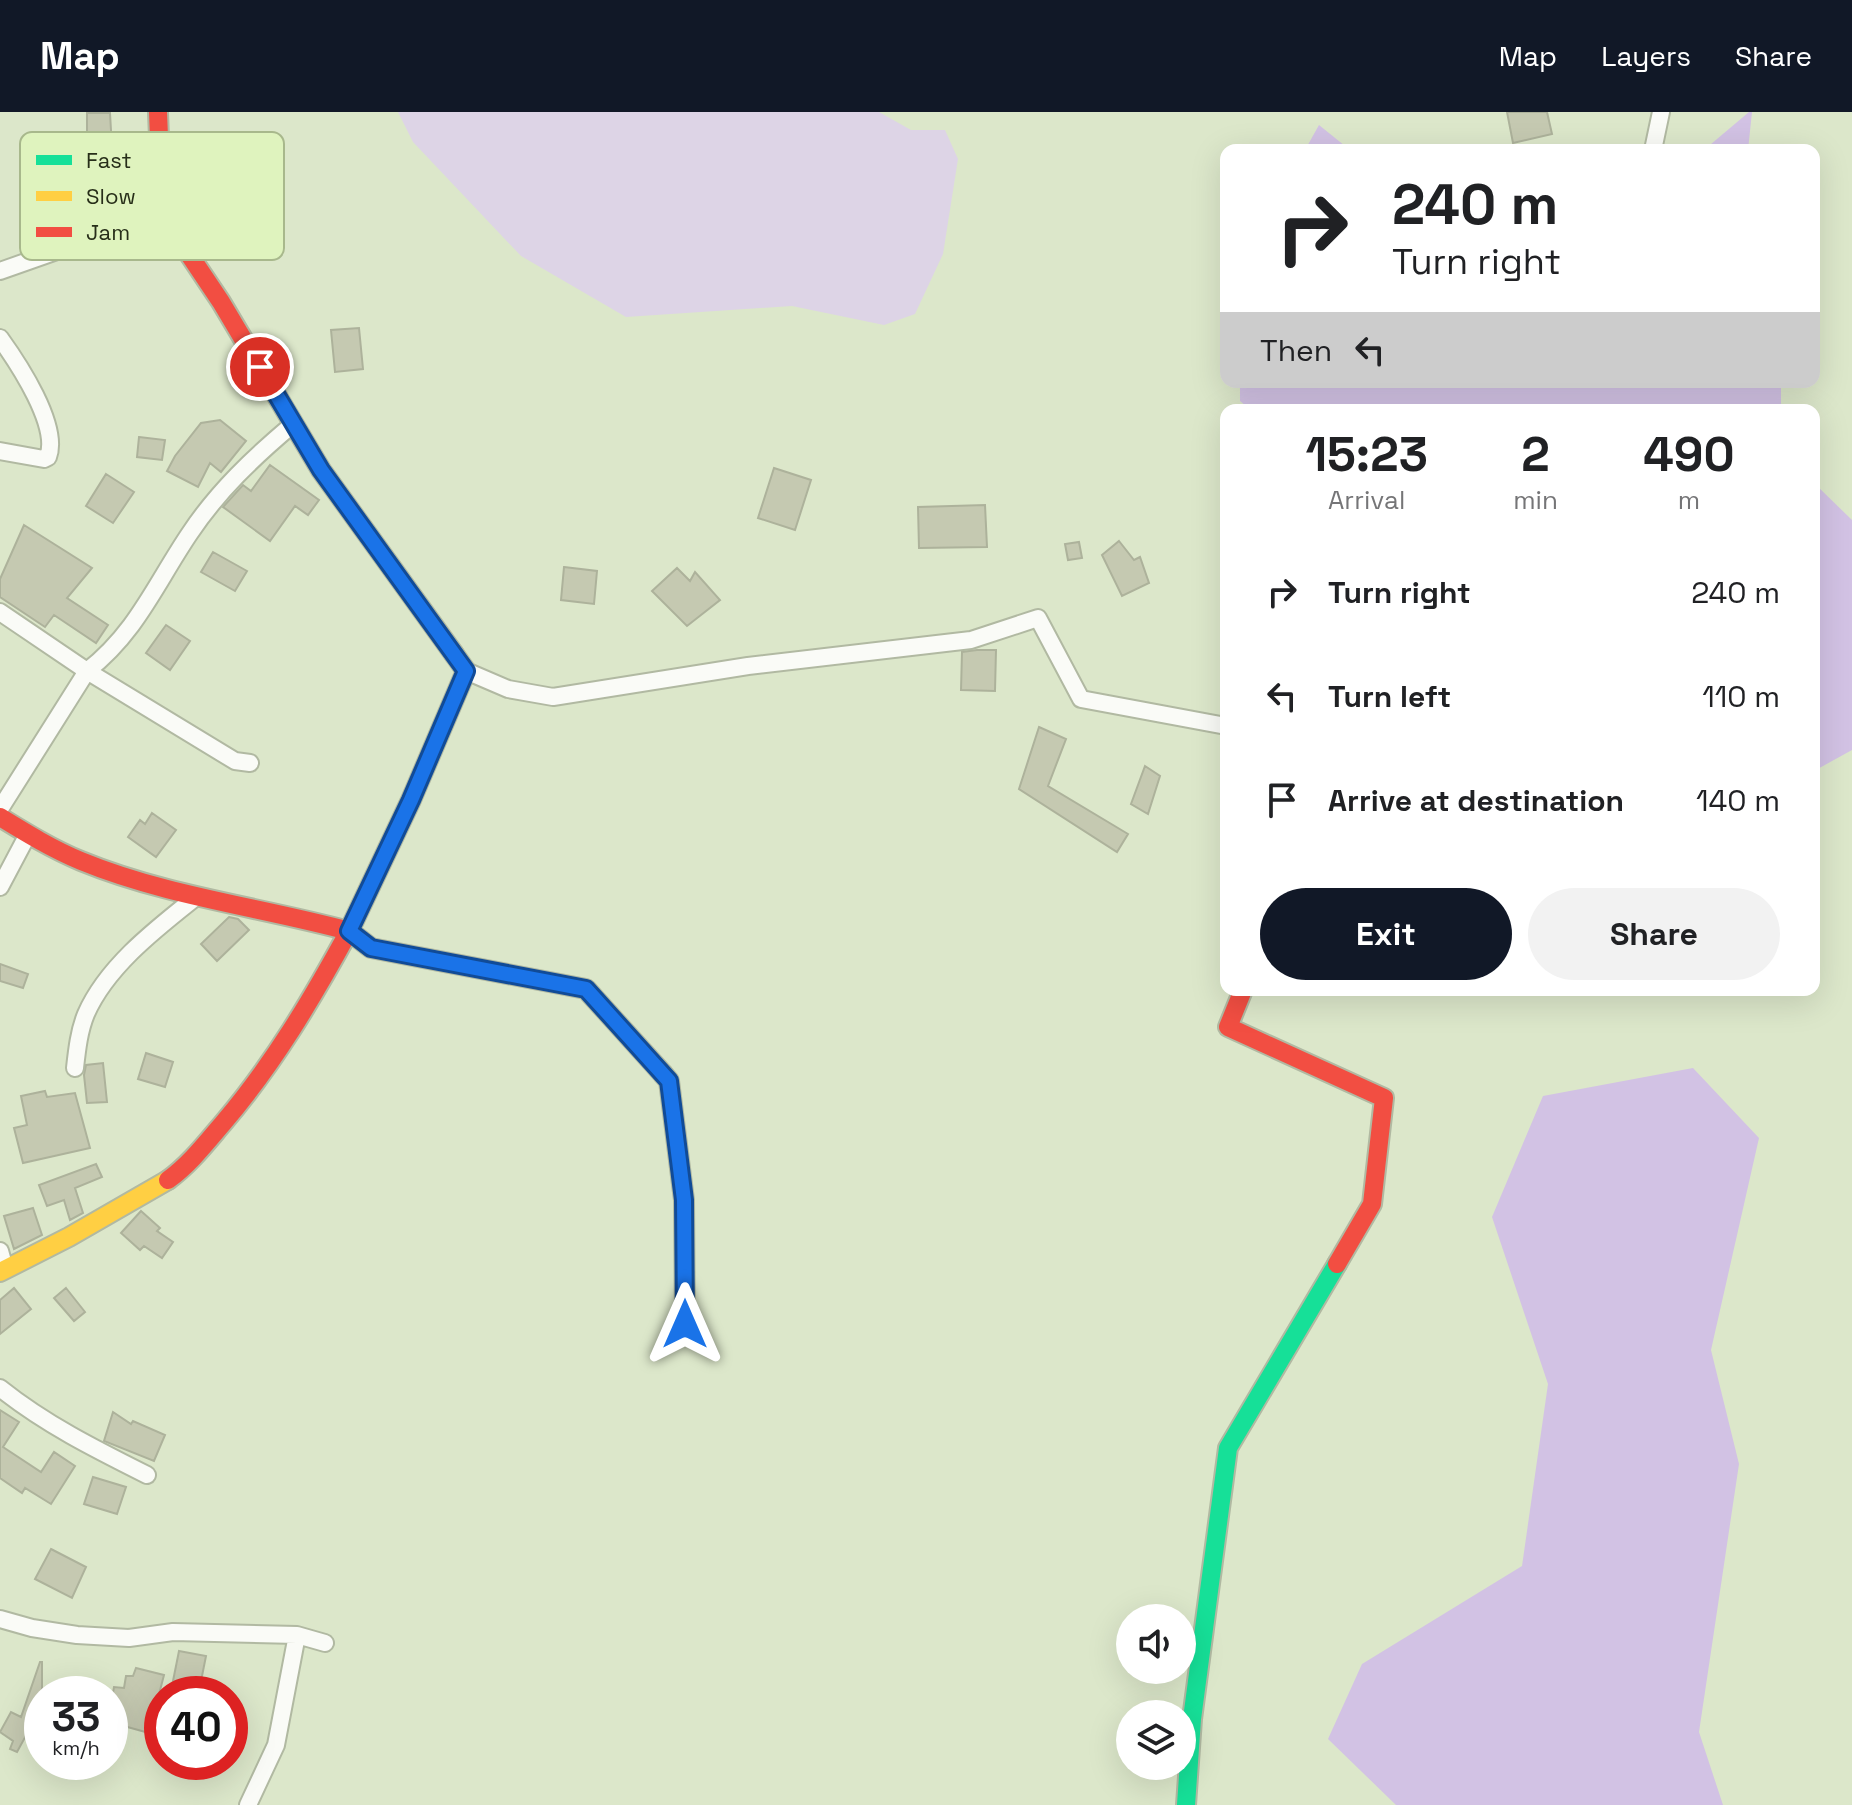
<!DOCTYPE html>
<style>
body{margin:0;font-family:"Space Grotesk",sans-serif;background:#f2f2f2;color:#202124;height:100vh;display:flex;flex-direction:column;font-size:30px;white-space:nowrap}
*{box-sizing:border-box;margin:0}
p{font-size:26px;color:#757577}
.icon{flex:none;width:44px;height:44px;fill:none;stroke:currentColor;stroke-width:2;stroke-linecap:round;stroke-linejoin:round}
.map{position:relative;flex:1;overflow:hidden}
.sheet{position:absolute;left:1220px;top:292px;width:600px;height:592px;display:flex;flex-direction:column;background:#fff;border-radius:16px;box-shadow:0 8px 32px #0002}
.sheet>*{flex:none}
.guide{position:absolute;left:1220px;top:32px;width:600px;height:244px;border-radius:16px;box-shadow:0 8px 32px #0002;background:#fff;color:#202124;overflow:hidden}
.tools{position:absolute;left:1116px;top:1492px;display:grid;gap:16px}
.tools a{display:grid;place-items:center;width:80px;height:80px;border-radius:50%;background:#fff;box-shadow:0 8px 32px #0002;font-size:40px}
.speed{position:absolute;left:24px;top:1564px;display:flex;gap:16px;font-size:40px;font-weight:700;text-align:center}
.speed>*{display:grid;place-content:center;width:104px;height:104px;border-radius:50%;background:#fff;box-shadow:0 8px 32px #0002;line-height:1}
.speed small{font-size:20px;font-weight:400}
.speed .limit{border:12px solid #d22;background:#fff;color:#111}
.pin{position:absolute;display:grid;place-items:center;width:68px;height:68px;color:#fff;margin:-34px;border:4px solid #fff;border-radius:50%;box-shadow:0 2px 8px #0007}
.me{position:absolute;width:88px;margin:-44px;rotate:0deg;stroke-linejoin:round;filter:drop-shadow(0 0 6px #0008)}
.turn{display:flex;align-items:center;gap:28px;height:168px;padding:0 40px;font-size:36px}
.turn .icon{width:104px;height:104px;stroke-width:2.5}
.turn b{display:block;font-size:56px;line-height:68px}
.then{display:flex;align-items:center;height:76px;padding:0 40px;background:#0003;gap:16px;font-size:30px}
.eta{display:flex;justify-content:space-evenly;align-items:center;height:136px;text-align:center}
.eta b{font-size:48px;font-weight:700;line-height:56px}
.action{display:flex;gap:16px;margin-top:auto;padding:16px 40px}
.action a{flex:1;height:92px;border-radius:48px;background:#111827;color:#fff;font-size:32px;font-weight:700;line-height:92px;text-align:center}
.action a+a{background:#f2f2f2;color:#202124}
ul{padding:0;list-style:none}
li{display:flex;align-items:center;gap:24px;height:104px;padding:0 40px}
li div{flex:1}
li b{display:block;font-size:30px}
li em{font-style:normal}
header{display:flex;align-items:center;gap:48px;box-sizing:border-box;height:112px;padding:0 40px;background:#111827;color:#fff}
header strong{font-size:38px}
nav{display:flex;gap:44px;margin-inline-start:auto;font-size:28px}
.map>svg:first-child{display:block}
</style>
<header>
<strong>Map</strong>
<nav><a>Map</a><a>Layers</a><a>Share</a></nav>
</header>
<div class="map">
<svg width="1852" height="1693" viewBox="0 0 1852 1693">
<rect width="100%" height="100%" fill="#dce7ca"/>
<path fill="#ddd4e6" d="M398 0H879L911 18H945L958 47 943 142 915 202 884 213 792 194 626 205 521 144 413 30Z"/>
<path fill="#d2c2e4" d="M1749 0H1752L1748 38H1704Z
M1319 13 1350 38H1305Z
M1240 270H1781V298H1251L1240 289Z
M1814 371 1852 408V638L1814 659Z
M1693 956 1759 1026 1711 1238 1739 1352 1699 1620 1723 1693H1396L1328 1627 1362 1552 1522 1454 1548 1272 1492 1105 1543 984Z"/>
<path fill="#c5c9b1" stroke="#adb29b" stroke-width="2" d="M1507 0H1547L1552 22 1513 31Z
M87 1H110L112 36 108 37 109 69 147 68 148 95 85 98 91 115 69 123 62 100 40 105 35 79 54 75 53 71 87 61Z
M359 216 363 257 335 260 331 218Z
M220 308 246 329 221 360 210 351 198 375 167 359 175 344 201 311Z
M139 325 165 328 162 348 137 345Z
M270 353 319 388 308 403 295 394 270 429 223 395 243 373 251 379Z
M774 356 811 368 795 418 758 406Z
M106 362 134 380 113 411 86 394Z
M985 393 987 435 919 436 918 395Z
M24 413 92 456 67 486 108 513 96 531 54 503 45 515 0 485V467Z
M1119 429 1134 448 1140 445 1149 471 1122 484 1102 443Z
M1079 430 1082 446 1068 448 1065 432Z
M213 440 247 459 235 479 201 460Z
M564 455 597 459 594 492 561 488Z
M677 456 690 469 695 460 720 488 687 514 652 479Z
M166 513 190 529 170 558 146 541Z
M977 538H996L995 579 961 578 962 540Z
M1039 615 1066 627 1048 674 1128 722 1117 740 1019 677Z
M1145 654 1160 664 1148 702 1131 692Z
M152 701 176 718 156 745 128 725 140 708 145 712Z
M229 805 238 807 249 818 217 849 201 832Z
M0 852 28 862 23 876 0 869Z
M146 941 173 950 165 975 138 967Z
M103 951 107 990 87 991 84 963 86 953Z
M45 979 47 985 75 981 90 1036 23 1051 14 1016 27 1013 21 984Z
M96 1052 102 1065 75 1076 83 1101 70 1108 64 1088 47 1094 39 1073Z
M33 1096 42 1123 14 1137 4 1104Z
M141 1099 160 1116 157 1119 173 1130 162 1146 144 1134 140 1138 121 1121Z
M14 1176 31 1197 0 1222V1188Z
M66 1176 85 1200 74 1209 54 1186Z
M0 1298 19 1310 3 1335 41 1360 54 1340 75 1354 51 1392 25 1376 22 1381 0 1366Z
M113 1300 131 1312 133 1309 165 1323 154 1349 104 1329Z
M93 1365 126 1375 117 1402 84 1392Z
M51 1437 86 1455 72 1486 35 1467Z
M179 1539 206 1544 200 1574 173 1569Z
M40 1550H42V1611L35 1607 17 1640 10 1637 13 1629 0 1620 11 1600 21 1605Z
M136 1556 164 1563 149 1621 113 1611 116 1601 110 1598 114 1575 124 1576 126 1564H133Z"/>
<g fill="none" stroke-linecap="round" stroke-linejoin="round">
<g stroke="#b1b9a2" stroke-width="20">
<path id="street" d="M1653 38 1661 0
M0 159 162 102
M0 226C18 251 60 314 48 345L44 347 0 339
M0 500 87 559C137 520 156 471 190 421 218 379 254 345 292 313
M466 559 508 577 553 585 748 554 971 528 1038 506 1081 587 1226 614
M0 697 87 559 235 649 250 651
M0 775 27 724
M75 956C77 938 79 919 86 902 107 854 157 816 196 785
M0 1139 5 1157
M0 1276C45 1312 95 1337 147 1363
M0 1507 32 1516 77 1523 129 1526 173 1520 297 1523 325 1531
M248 1693 276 1633 297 1523"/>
</g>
<g stroke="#b1b9a2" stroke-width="22">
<path id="fast" d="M454 542 466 559 411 688 349 819 371 836 586 877 663 962
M1186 1693 1192 1607 1228 1336 1337 1152"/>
</g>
<g stroke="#b1b9a2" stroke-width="22">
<path id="slow" d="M663 962 669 969 684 1088 685 1212
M0 1160 69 1125 168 1068"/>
</g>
<g stroke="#b1b9a2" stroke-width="22">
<path id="jam" d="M158 0 162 102 221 190 321 358 454 542
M0 705C26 721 52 737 81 749 166 784 260 795 349 819 312 887 274 951 224 1010 206 1031 190 1052 168 1068
M1243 878 1228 915 1384 986 1372 1092 1337 1152"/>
</g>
<use href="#street" stroke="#fafbf7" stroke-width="16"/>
<use href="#fast" stroke="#16e098" stroke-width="18"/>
<use href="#slow" stroke="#ffcf43" stroke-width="18"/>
<use href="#jam" stroke="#f24e42" stroke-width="18"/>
</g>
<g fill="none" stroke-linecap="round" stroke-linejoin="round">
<g stroke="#114b97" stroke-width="20">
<path id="route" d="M260 255 321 358 466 559 411 688 349 819 371 836 586 877 669 969 684 1088 685 1212"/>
</g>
<use href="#route" stroke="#1a73e8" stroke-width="14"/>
</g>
<rect x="20" y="20" width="264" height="128" rx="12" fill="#dff3be" stroke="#a8b88c" stroke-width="2"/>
<rect x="36" y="43" width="36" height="10" fill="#16e098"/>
<rect x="36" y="79" width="36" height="10" fill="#ffcf43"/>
<rect x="36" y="115" width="36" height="10" fill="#f24e42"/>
<g font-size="22" fill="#272e19">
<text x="86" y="56">Fast</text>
<text x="86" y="92">Slow</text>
<text x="86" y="128">Jam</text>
</g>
</svg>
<div class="tools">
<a><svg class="icon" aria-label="sound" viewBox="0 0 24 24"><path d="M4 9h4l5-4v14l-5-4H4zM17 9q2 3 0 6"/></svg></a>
<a><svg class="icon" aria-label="layers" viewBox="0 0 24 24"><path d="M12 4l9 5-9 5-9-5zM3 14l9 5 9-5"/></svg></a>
</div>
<div class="speed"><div>33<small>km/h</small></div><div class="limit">40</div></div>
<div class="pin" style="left:260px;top:255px;background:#d93025"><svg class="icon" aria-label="arrive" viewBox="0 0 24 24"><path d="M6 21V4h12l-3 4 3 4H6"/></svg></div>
<svg class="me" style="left:685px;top:1212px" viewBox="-20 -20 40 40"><path d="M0-17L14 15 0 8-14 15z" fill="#1a73e8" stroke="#fff" stroke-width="4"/></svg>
<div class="guide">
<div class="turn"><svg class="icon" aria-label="right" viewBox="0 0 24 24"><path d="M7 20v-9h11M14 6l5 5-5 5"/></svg><div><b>240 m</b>Turn right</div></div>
<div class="then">Then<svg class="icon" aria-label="left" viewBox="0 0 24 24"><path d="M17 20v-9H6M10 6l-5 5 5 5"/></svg></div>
</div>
<section class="sheet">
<div class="eta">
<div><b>15:23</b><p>Arrival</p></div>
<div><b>2</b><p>min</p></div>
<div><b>490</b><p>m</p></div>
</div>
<ul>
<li><svg class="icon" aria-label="right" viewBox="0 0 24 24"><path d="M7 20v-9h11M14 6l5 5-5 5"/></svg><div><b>Turn right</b></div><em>240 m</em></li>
<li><svg class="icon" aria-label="left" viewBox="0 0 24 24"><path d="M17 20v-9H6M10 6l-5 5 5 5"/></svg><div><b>Turn left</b></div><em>110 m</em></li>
<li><svg class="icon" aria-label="arrive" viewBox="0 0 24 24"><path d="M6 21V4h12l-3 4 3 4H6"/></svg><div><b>Arrive at destination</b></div><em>140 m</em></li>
</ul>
<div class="action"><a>Exit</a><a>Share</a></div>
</section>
</div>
